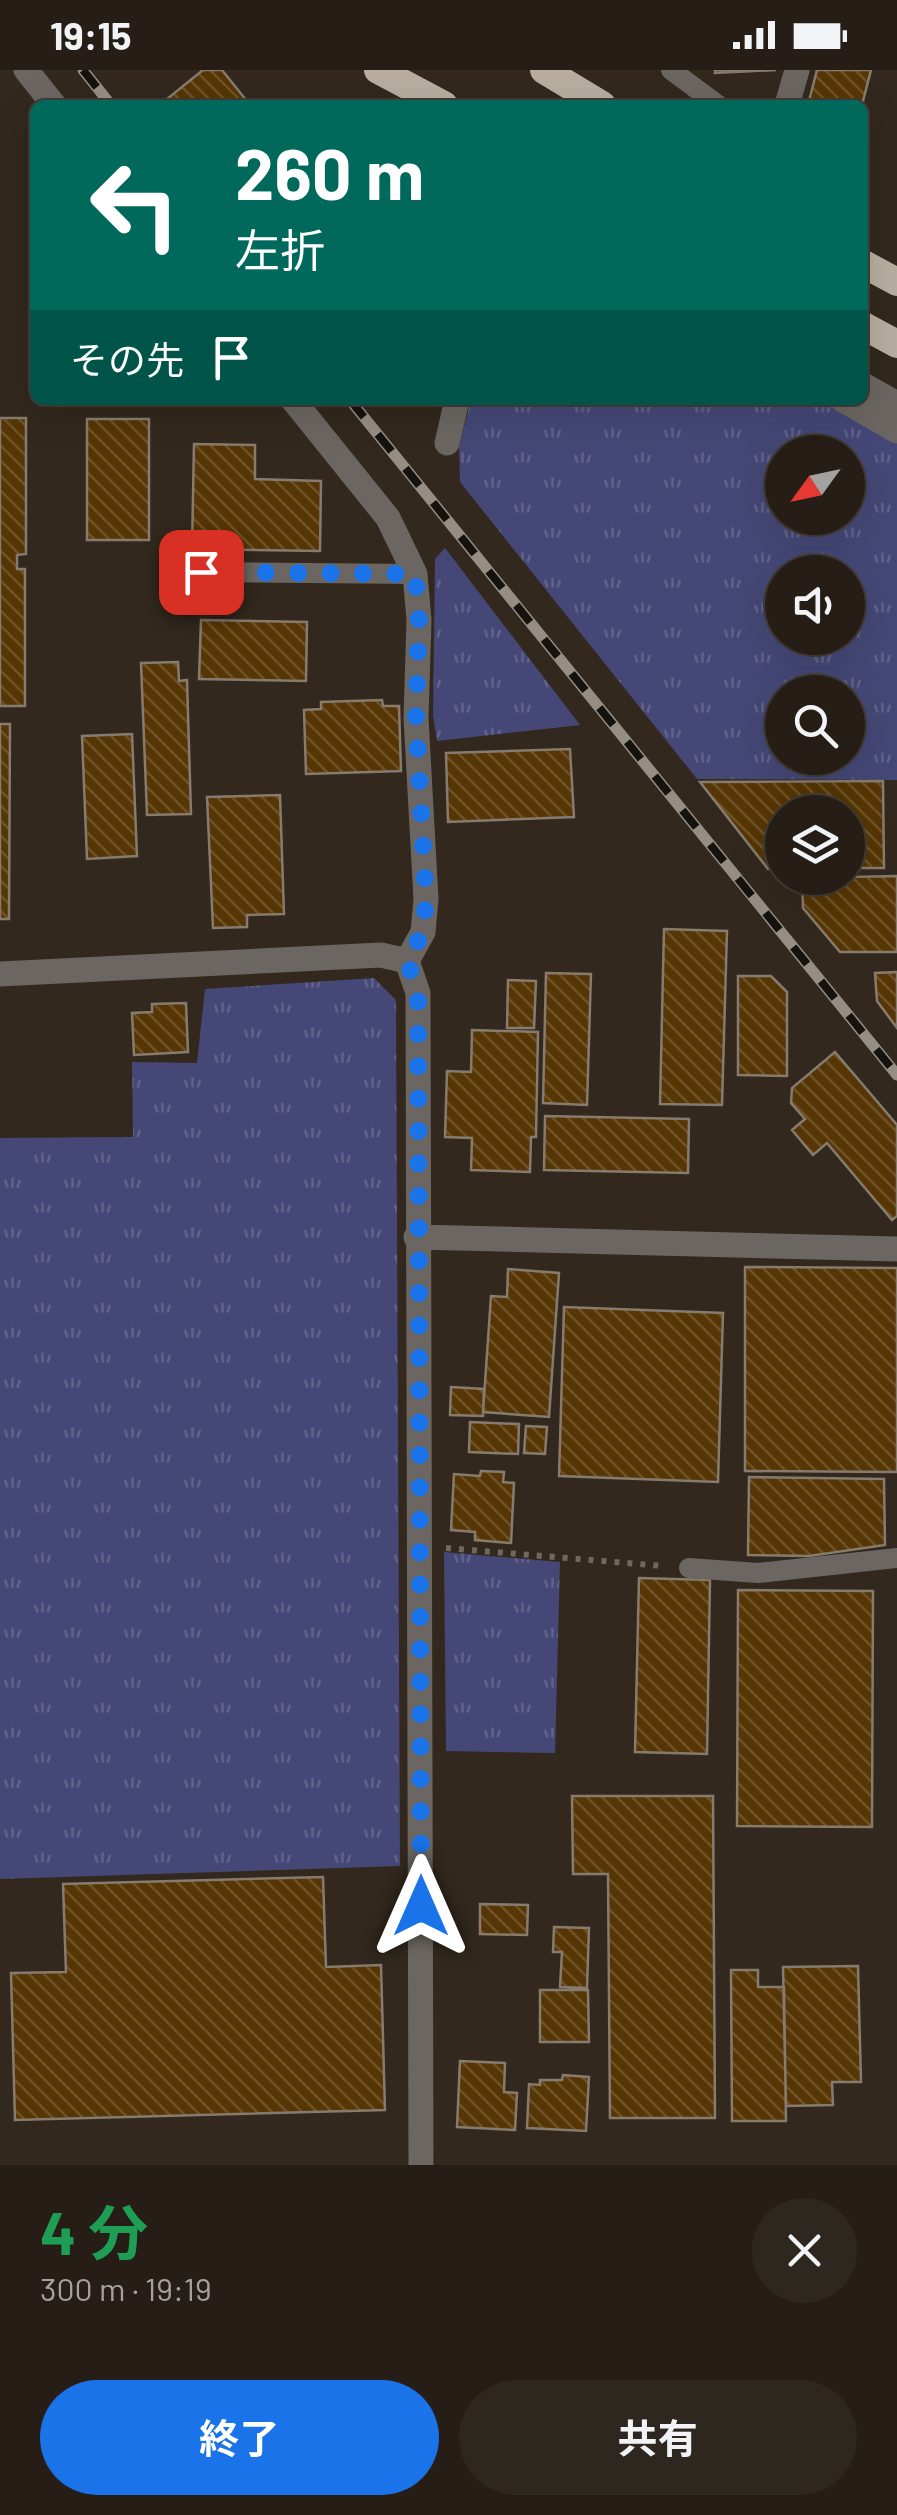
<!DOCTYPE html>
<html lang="ja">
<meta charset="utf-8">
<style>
body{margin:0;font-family:Barlow,"Noto Sans JP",sans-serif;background:#2e271f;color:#f1f3f6;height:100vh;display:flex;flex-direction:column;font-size:38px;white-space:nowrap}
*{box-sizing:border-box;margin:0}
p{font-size:32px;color:#a4a2a1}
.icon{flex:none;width:55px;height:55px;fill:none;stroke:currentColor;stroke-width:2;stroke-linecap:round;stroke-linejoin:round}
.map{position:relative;height:2095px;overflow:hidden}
.panel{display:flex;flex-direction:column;background:#261e16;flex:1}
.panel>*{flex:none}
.top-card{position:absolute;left:30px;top:30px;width:838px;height:305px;border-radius:15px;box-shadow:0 10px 40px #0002,0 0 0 2px #423c35;background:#00695c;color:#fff;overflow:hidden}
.needle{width:65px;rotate:237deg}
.fabs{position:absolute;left:765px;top:365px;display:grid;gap:20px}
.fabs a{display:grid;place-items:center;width:100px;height:100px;border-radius:50%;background:#261e16;box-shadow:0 10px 40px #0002,0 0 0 2px #423c35;font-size:50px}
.pin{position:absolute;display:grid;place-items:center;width:85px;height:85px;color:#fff;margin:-42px;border-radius:20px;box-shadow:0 5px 15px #0006}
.me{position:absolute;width:110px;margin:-55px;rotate:0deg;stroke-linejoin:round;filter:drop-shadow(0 0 8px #0008)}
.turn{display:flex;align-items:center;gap:35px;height:210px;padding:0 40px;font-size:45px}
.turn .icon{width:130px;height:130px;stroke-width:2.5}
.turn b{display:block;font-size:70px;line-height:85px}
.then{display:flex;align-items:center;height:95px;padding:0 40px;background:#0003;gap:20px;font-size:38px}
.round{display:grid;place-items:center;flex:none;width:105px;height:105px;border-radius:52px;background:#2e271f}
.headline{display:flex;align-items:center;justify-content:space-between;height:170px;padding:0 40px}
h1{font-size:60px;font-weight:700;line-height:75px;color:#1e9e55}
.button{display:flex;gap:20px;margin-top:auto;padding:20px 40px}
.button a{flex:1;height:115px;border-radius:60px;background:#1a73e8;color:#fff;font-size:40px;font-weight:700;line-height:115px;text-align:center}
.button a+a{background:#2e271f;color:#f1f3f6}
.status{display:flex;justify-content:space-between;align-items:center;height:70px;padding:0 50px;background:#261e16;direction:ltr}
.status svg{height:28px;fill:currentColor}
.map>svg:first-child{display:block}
</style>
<div class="status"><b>19:15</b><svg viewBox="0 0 49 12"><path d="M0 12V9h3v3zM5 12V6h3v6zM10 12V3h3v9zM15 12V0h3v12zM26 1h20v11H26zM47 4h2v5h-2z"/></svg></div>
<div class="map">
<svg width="897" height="2095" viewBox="0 0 897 2095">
<defs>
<pattern id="grass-tufts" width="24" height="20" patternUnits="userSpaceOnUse" patternTransform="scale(2.5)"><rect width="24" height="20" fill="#454876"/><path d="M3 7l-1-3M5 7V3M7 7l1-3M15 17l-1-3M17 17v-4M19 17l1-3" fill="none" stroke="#606289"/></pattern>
<pattern id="building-back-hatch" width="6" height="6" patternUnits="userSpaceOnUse" patternTransform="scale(2.5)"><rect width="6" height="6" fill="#563604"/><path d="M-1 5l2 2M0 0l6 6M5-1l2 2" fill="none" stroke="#6e5328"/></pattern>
</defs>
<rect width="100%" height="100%" fill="#32281d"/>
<path fill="url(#grass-tufts)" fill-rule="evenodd" d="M471 330H821L868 353 897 373V710L697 709 460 412 459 376ZM782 382H848V448H782ZM782 502H848V568H782ZM782 622H848V688H782Z
M445 478 580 655 437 671 433 646 435 489Z
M374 908 396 930 400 1796 0 1809V1068L133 1067 132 992 197 993 205 919Z
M444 1482 560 1492 555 1683 446 1681Z"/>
<path fill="url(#building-back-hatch)" stroke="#867b6e" stroke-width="2.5" d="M203 0H222L250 35H164L162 33Z
M715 0H776L715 3Z
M817 0H871L862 35H808Z
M0 348H26V484L17 485V499H25V636H0Z
M87 349H149V470H87Z
M194 374 255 375V409L321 411 320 481 192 479Z
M201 550 307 552 306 611 199 609Z
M178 592 179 611 187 610 191 744 147 745 141 593Z
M382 630 383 636H399L401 701 306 704 304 640 321 639V632Z
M0 654H10L9 849H0Z
M132 664 137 786 87 789 82 666Z
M570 679 574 747 448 752 446 683Z
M883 711 884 798H848V742H782V799H768L700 712Z
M280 725 284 844 247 845V857L213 858 207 727Z
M897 806V882H840L803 838 802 808Z
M664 859 727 861 722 1035 660 1034Z
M897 902V958L877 931 875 903Z
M546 903 591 904 587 1035 543 1033Z
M738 906H771L787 922V1006L738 1005Z
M508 910 536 911 534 958H507Z
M186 933 188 982 134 985 132 943 152 942V934Z
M472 960 538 962 536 1067H531L530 1102 471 1100 472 1068 445 1067 447 1001 471 1002Z
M835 982 897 1055V1146L892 1150 827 1073 813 1085 792 1060 805 1049 791 1033 792 1018Z
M545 1046 689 1049 688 1103 544 1100Z
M745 1197 897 1198V1402L745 1401Z
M508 1199 559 1203 549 1347 483 1342 491 1226 507 1227Z
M564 1237 723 1243 718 1412 559 1406Z
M451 1317 484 1319 483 1346 450 1345Z
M470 1352 519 1354 518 1384 469 1382Z
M526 1356 547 1357 545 1384 524 1383Z
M481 1401 504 1402 503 1412 514 1413 511 1473 475 1470V1462L451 1460 454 1404 480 1406Z
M749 1407 884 1409 885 1475 809 1486 748 1485Z
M639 1508 710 1510 707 1684 635 1682Z
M738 1520 873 1521 872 1757 737 1756Z
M572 1726H713L715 2048H610L608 1804H573Z
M323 1807 326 1897 381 1895 385 2040 15 2050 11 1903 66 1902 63 1814Z
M480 1834 528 1835 527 1865 480 1864Z
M554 1857 589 1858 587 1918 560 1917 562 1882H553Z
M858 1896 861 2012H832L833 2035 786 2036 783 1897Z
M731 1900H758V1917H784L786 2051H732Z
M540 1920H588L589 1972H540Z
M460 1991 505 1993 504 2022 517 2023 515 2060 457 2057Z
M563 2005 589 2007 586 2061 527 2058 529 2014 540 2015V2010H562Z"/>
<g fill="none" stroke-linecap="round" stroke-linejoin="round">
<path stroke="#70685e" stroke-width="6" stroke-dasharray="5 8" stroke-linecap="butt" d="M446 1478 663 1496"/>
<path stroke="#6b6661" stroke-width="20" d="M671 0 718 35
M201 502 415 504
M689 1498 758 1503 897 1488"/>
<path stroke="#6b6661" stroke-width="25" d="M26 0 54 35
M787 35 797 0
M862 314 897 334
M293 330 388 448 415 504 419 550 416 648 426 829 423 862 407 891
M843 330 897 361
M447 373 457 330
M0 904 381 885 407 891 418 923 421 2095
M416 1167 897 1179"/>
<path stroke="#b8aea0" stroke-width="28" d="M378 0 444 35
M544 0 602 35
M862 193 897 212
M862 255 897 274"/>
<g stroke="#968e85" stroke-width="11">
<path id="rail" d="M83 0 111 35
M350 330 897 1005"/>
</g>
<use href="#rail" stroke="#16120d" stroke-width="8" stroke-dasharray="22" stroke-linecap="butt"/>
</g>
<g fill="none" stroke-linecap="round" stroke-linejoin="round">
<path stroke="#1a73e8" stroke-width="18" stroke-dasharray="0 32.4" d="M201 502 415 504 419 550 416 648 426 829 423 862 407 890 418 924 421 1836"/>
</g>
</svg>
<div class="fabs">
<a><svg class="needle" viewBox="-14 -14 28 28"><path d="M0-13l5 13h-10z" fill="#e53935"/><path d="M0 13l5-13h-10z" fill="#a4a2a1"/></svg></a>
<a><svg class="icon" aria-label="sound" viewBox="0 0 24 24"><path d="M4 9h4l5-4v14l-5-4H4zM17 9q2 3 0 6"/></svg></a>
<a><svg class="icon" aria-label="search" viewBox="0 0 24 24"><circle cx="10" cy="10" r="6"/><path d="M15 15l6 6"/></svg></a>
<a><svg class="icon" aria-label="layers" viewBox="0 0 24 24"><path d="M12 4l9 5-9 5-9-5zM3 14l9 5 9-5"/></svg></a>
</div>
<div class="pin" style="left:201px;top:502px;background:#d93025"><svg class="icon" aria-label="arrive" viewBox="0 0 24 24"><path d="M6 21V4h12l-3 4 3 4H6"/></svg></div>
<svg class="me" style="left:421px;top:1836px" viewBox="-20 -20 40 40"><path d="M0-17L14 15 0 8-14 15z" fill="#1a73e8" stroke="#fff" stroke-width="4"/></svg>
<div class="top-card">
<div class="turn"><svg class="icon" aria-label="left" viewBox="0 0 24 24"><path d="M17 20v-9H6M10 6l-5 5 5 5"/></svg><div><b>260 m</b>左折</div></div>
<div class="then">その先<svg class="icon" aria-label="arrive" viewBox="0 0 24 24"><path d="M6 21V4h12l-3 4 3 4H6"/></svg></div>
</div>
</div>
<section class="panel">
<div class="headline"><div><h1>4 分</h1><p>300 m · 19:19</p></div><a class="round"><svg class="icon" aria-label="close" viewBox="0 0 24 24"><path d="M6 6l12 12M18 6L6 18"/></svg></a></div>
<div class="button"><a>終了</a><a>共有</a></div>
</section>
